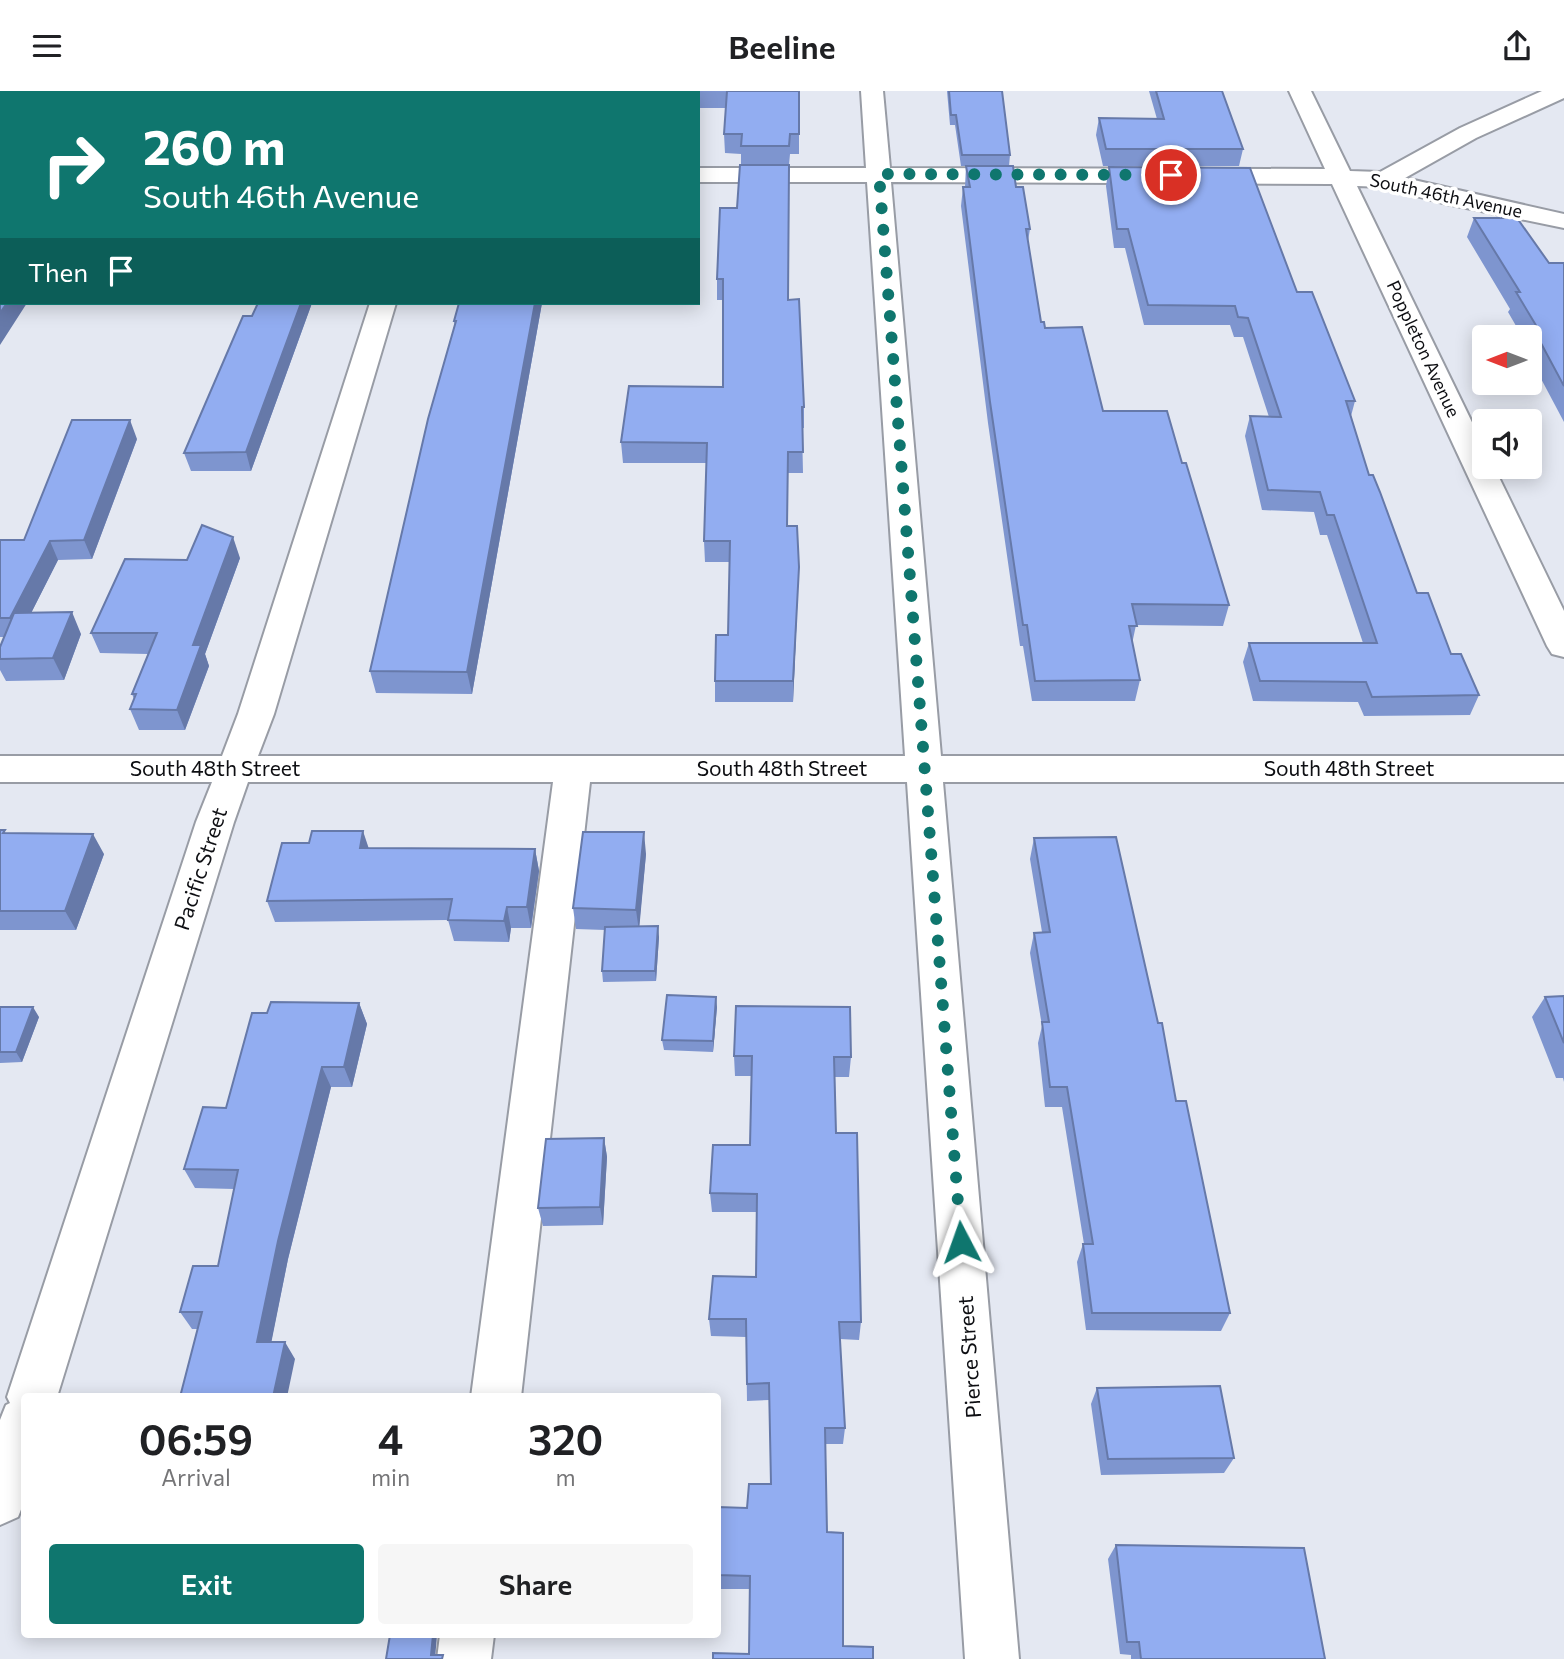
<!DOCTYPE html>
<style>
body{margin:0;font-family:Commissioner,sans-serif;background:#f6f6f6;color:#202124;height:100vh;display:flex;flex-direction:column;font-size:26px;white-space:nowrap}
*{box-sizing:border-box;margin:0}
p{font-size:23px;color:#757577}
.icon{flex:none;width:38px;height:38px;fill:none;stroke:currentColor;stroke-width:2;stroke-linecap:round;stroke-linejoin:round}
.map{position:relative;flex:1;overflow:hidden}
.sheet{position:absolute;left:21px;top:1302px;width:700px;height:245px;display:flex;flex-direction:column;background:#fff;border-radius:7px;box-shadow:0 4px 18px #0003}
.sheet>*{flex:none}
.banner{position:absolute;left:0px;top:0px;width:700px;height:214px;box-shadow:0 4px 18px #0003;background:#0f766e;color:#fff;overflow:hidden}
.needle{width:46px;rotate:270deg}
.buttons{position:absolute;left:1472px;top:234px;display:grid;gap:14px}
.buttons a{display:grid;place-items:center;width:70px;height:70px;border-radius:7px;background:#fff;box-shadow:0 4px 18px #0003;font-size:35px}
.pin{position:absolute;display:grid;place-items:center;width:60px;height:60px;color:#fff;margin:-30px;border:4px solid #fff;border-radius:50%;box-shadow:0 2px 7px #0007}
.me{position:absolute;width:77px;margin:-38px;rotate:356deg;stroke-linejoin:round;filter:drop-shadow(0 0 5px #0008)}
.turn{display:flex;align-items:center;gap:24px;height:147px;padding:0 28px;font-size:32px}
.turn .icon{width:91px;height:91px;stroke-width:2.5}
.turn b{display:block;font-size:49px;line-height:60px}
.then{display:flex;align-items:center;height:66px;padding:0 28px;background:#0003;gap:14px;font-size:26px}
.eta{display:flex;justify-content:space-evenly;align-items:center;height:119px;text-align:center}
.eta b{font-size:42px;font-weight:600;line-height:49px}
.primary-button{display:flex;gap:14px;margin-top:auto;padding:14px 28px}
.primary-button a{flex:1;height:80px;border-radius:7px;background:#0f766e;color:#fff;font-size:28px;font-weight:600;line-height:80px;text-align:center}
.primary-button a+a{background:#f6f6f6;color:#202124}
header{display:flex;justify-content:space-between;align-items:center;height:91px;padding:0 28px;background:#fff;font-size:32px;font-weight:600}
.map>svg:first-child{display:block}
</style>
<header><svg class="icon" aria-label="menu" viewBox="0 0 24 24"><path d="M4 6h16M4 12h16M4 18h16"/></svg>Beeline<svg class="icon" aria-label="share" viewBox="0 0 24 24"><path d="M12 15V3M7 8l5-5 5 5M5 13v7h14v-7"/></svg></header>
<div class="map">
<svg width="1564" height="1568" viewBox="0 0 1564 1568">
<rect width="100%" height="100%" fill="#e4e8f2"/>
<g fill="none" stroke-linecap="round" stroke-linejoin="round">
<g stroke="#989ca5" stroke-width="4">
<path id="minor" d="M437 0H459V2H437Z
M861 0H883L890 77 1325 78 1289 0H1311L1350 80 1380 81 1460 37 1542 0H1564V7L1476 47 1405 87 1564 123V137L1447 113 1383 96 1357 95 1484 356V376H1494L1564 520V566L1552 563 1547 555 1332 93 891 91 941 665H1564V691H943L1019 1568H965L907 691H590L521 1306H471L553 691H248L234 731 57 1306H24V1411L18 1426 0 1434V1329L6 1314 10 1312 7 1306 196 731 212 691H0V665H222L238 623 370 212H396L274 623 258 665H905L867 91H698V77H866Z
M2 15V30L0 31V16Z
M440 1544H494L491 1568H437Z"/>
</g>
<use href="#minor" fill="#fff" fill-rule="evenodd"/>
</g>
<path fill="#7e95cf" d="M516 0H799V63H790L789 74 788 209 804 316V337H802L803 382H788L787 435 798 497 793 611H715V590L728 544 730 471H705L704 450 707 372H623L621 351 723 296V209H717V188L737 117 741 74V63L725 62 724 43 726 17H698V2H515Z
M947 0H1002L1010 64 1009 75H961L955 34H950Z
M1149 0H1222L1243 58 1239 75H1103L1096 44 1099 27 1157 28Z
M966 75 1016 96 1030 138 1028 150 1041 231 1103 320 1182 372 1229 514 1223 535 1136 534 1132 553 1140 589 1135 610H1032L1023 555H1020L988 332 961 115 963 96H965Z
M1109 76 1297 201 1355 310 1351 325 1369 384 1417 502 1451 563 1479 604 1470 624 1364 625 1358 611 1253 610 1243 571 1249 552H1363L1327 444H1320L1314 421 1262 419 1245 345 1250 325 1269 326 1243 246H1234L1230 234H1144L1125 157H1114L1106 95Z
M1474 127 1549 172H1564V331L1530 267V247H1523L1508 221 1510 218 1467 146Z
M258 212H312L251 380H191L184 362Z
M459 212H542L472 603 376 602 370 580 455 235 454 230Z
M137 348 92 468 58 469 31 522 81 543 64 589 6 590 0 579V556L4 546H0V449H24Z
M240 467 205 563 209 575 185 639H139L130 618 134 608 132 603 148 563 100 562 91 542 187 469Z
M0 739 6 742 104 763 76 839H0Z
M1034 747 1158 932 1176 1010 1230 1222 1221 1240 1086 1239 1077 1171 1083 1153H1084L1062 1016H1045L1038 952 1042 935 1030 862 1034 842 1042 841 1030 768Z
M369 757 535 758 539 780 531 837H511L509 851 454 850 448 829 275 831 267 810Z
M646 763 639 835 659 846 656 890 603 891 602 880 605 839 576 838 573 817Z
M1564 905V991L1563 987H1556L1532 926 1545 906Z
M359 912 367 933 352 996H331L288 1168 271 1251 295 1268 198 1238H192L180 1221 218 1175 234 1098 195 1097 184 1078 226 1017 267 922Z
M0 916 39 926 22 971 0 972Z
M717 916 713 961 664 959 662 949Z
M734 965 851 966 849 986H835L836 1042 861 1231 859 1249 840 1248 845 1337 843 1353H825L749 1563V1498H718V1416L747 1417 771 1393 769 1309 747 1310 746 1246 711 1245 709 1228 756 1186 757 1121H712L710 1102 750 1054 751 985H735Z
M604 1047 607 1066 603 1134 543 1135 538 1117Z
M1097 1297 1234 1367 1224 1382 1101 1384 1091 1313Z
M1116 1454 1325 1568H1131V1564L1120 1563 1108 1468Z"/>
<path fill="#6679a9" d="M118 0H135L134 2H116Z
M7 212H27L0 254V222Z
M301 212H312L251 380 246 361Z
M535 212H542L472 603 467 581Z
M130 329 137 348 92 468 84 449Z
M233 446 240 467 205 563 209 575 185 639 177 619 193 554Z
M50 450 58 469 19 546 10 527Z
M799 476 798 497 793 611V590Z
M72 521 81 543 64 589 53 567Z
M363 740 370 761 360 757Z
M644 741 646 763 639 840 636 819Z
M93 743 104 763 76 839 65 820Z
M535 758 539 780 531 837 527 816Z
M507 816 511 837 509 851 504 830Z
M658 835 659 846 656 890 655 880Z
M716 906 717 916 713 961V950Z
M359 912 367 933 352 996 344 976Z
M33 916 39 926 22 971 16 961Z
M322 976 331 996 288 1168 268 1268 257 1251 278 1150Z
M604 1047 607 1066 603 1134 600 1116Z
M285 1251 295 1268 287 1306H273Z
M433 1544H437L435 1568 431 1564Z"/>
<path fill="#92adf1" stroke="#6679a9" stroke-width="2" d="M74 0H118L116 2H73Z
M235 0H377L376 2H234Z
M516 0H643V2H515Z
M727 0H799V43H790L789 55H741L742 43H724Z
M949 0H1002L1010 64H962L956 24H951Z
M1156 0H1222L1243 58H1106L1099 27 1164 28Z
M740 74H789L788 209 799 208 804 316H802L803 361H788L787 435H797L799 476 793 590H715L716 544H728L730 450H704L707 352 621 351 629 295 723 296V188H717L720 117H737Z
M966 75H1013L1016 96H1023L1030 138H1026L1041 231H1044L1045 237 1082 236 1103 320H1167L1182 372H1186L1229 514 1132 513 1137 535H1129L1140 589 1035 590 1027 534H1023L990 311 963 96H970Z
M1109 76 1250 77 1297 201H1312L1355 310H1346L1369 384H1373L1380 401 1417 502H1428L1451 563H1461L1479 604 1372 606 1366 591 1260 590 1249 552H1377L1334 424H1327L1320 401 1268 399 1250 325 1281 326 1248 227 1238 226 1235 215 1148 214 1128 138H1117Z
M2 102V212H7L0 222V104Z
M1474 127H1517L1549 172H1564V295L1535 241H1540L1516 201H1520Z
M258 212H301L246 361 184 362 243 225H252Z
M459 212H535L467 581 370 580 428 328 456 230H454Z
M72 329H130L84 449 50 450 10 527H0V449H24Z
M202 434 233 446 193 554H201L177 619 130 618 136 603H132L157 542H91L125 468 187 469Z
M72 521 53 567 0 568V556L14 522Z
M0 739H5L3 742 93 743 65 820H0Z
M312 740H363L360 757 535 758 527 816H507L504 830 448 829 452 808 267 810 282 752H309Z
M583 741H644L636 819 573 817Z
M1116 746 1158 932H1162L1176 1010H1186L1230 1222H1092L1083 1153H1093L1067 996H1050L1042 931H1049L1034 842 1050 841 1034 747Z
M658 835 655 880H602L605 836Z
M667 904 716 906 713 950 662 949Z
M1564 905V952L1545 906Z
M271 911 359 912 344 976H322L278 1150 257 1251H285L273 1306H180L202 1221H180L193 1175H218L238 1079 184 1078 203 1016 226 1017 252 922H267Z
M736 915 850 916 851 966H834L836 1042H857L861 1231H839L845 1337H825L827 1441 843 1442V1555L873 1556V1568H713V1562L749 1563 750 1485 718 1484V1416L747 1417 749 1393H771L769 1292 747 1293 746 1228H709L713 1185 756 1186 757 1103 710 1102 713 1054H750L752 965H734Z
M0 916H33L16 961H0Z
M604 1047 600 1116 538 1117 546 1048Z
M1220 1295 1234 1367 1108 1368 1097 1297Z
M1116 1454 1304 1457 1325 1568H1141L1139 1551H1127Z
M390 1544H433L431 1564H443L442 1568H386Z"/>
<g fill="none" stroke-linecap="round" stroke-linejoin="round">
<path stroke="#0f766e" stroke-width="12" stroke-dasharray="0 21.6" d="M961 1151 879 83 1171 84"/>
</g>
<g text-anchor="middle" stroke-width="7" stroke-linejoin="round" paint-order="stroke">
<g font-size="18" fill="#0d0e12" stroke="#fff">
<text transform="translate(1446 105) rotate(12)" y="6">South 46th Avenue</text>
<text transform="translate(1423 258) rotate(65)" y="6">Poppleton Avenue</text>
</g>
<g font-size="21" fill="#0d0e12" stroke="#fff">
<text x="215" y="685">South 48th Street</text>
<text x="782" y="685">South 48th Street</text>
<text x="1349" y="685">South 48th Street</text>
<text transform="translate(201 778) rotate(-72)" y="7">Pacific Street</text>
<text transform="translate(970 1266) rotate(-94)" y="7">Pierce Street</text>
</g>
</g>
</svg>
<div class="buttons">
<a><svg class="needle" viewBox="-14 -14 28 28"><path d="M0-13l5 13h-10z" fill="#e53935"/><path d="M0 13l5-13h-10z" fill="#757577"/></svg></a>
<a><svg class="icon" aria-label="sound" viewBox="0 0 24 24"><path d="M4 9h4l5-4v14l-5-4H4zM17 9q2 3 0 6"/></svg></a>
</div>
<div class="pin" style="left:1171px;top:84px;background:#d93025"><svg class="icon" aria-label="arrive" viewBox="0 0 24 24"><path d="M6 21V4h12l-3 4 3 4H6"/></svg></div>
<svg class="me" style="left:961px;top:1151px" viewBox="-20 -20 40 40"><path d="M0-17L14 15 0 8-14 15z" fill="#0f766e" stroke="#fff" stroke-width="4"/></svg>
<div class="banner">
<div class="turn"><svg class="icon" aria-label="right" viewBox="0 0 24 24"><path d="M7 20v-9h11M14 6l5 5-5 5"/></svg><div><b>260 m</b>South 46th Avenue</div></div>
<div class="then">Then<svg class="icon" aria-label="arrive" viewBox="0 0 24 24"><path d="M6 21V4h12l-3 4 3 4H6"/></svg></div>
</div>
<section class="sheet">
<div class="eta">
<div><b>06:59</b><p>Arrival</p></div>
<div><b>4</b><p>min</p></div>
<div><b>320</b><p>m</p></div>
</div>
<div class="primary-button"><a>Exit</a><a>Share</a></div>
</section>
</div>
